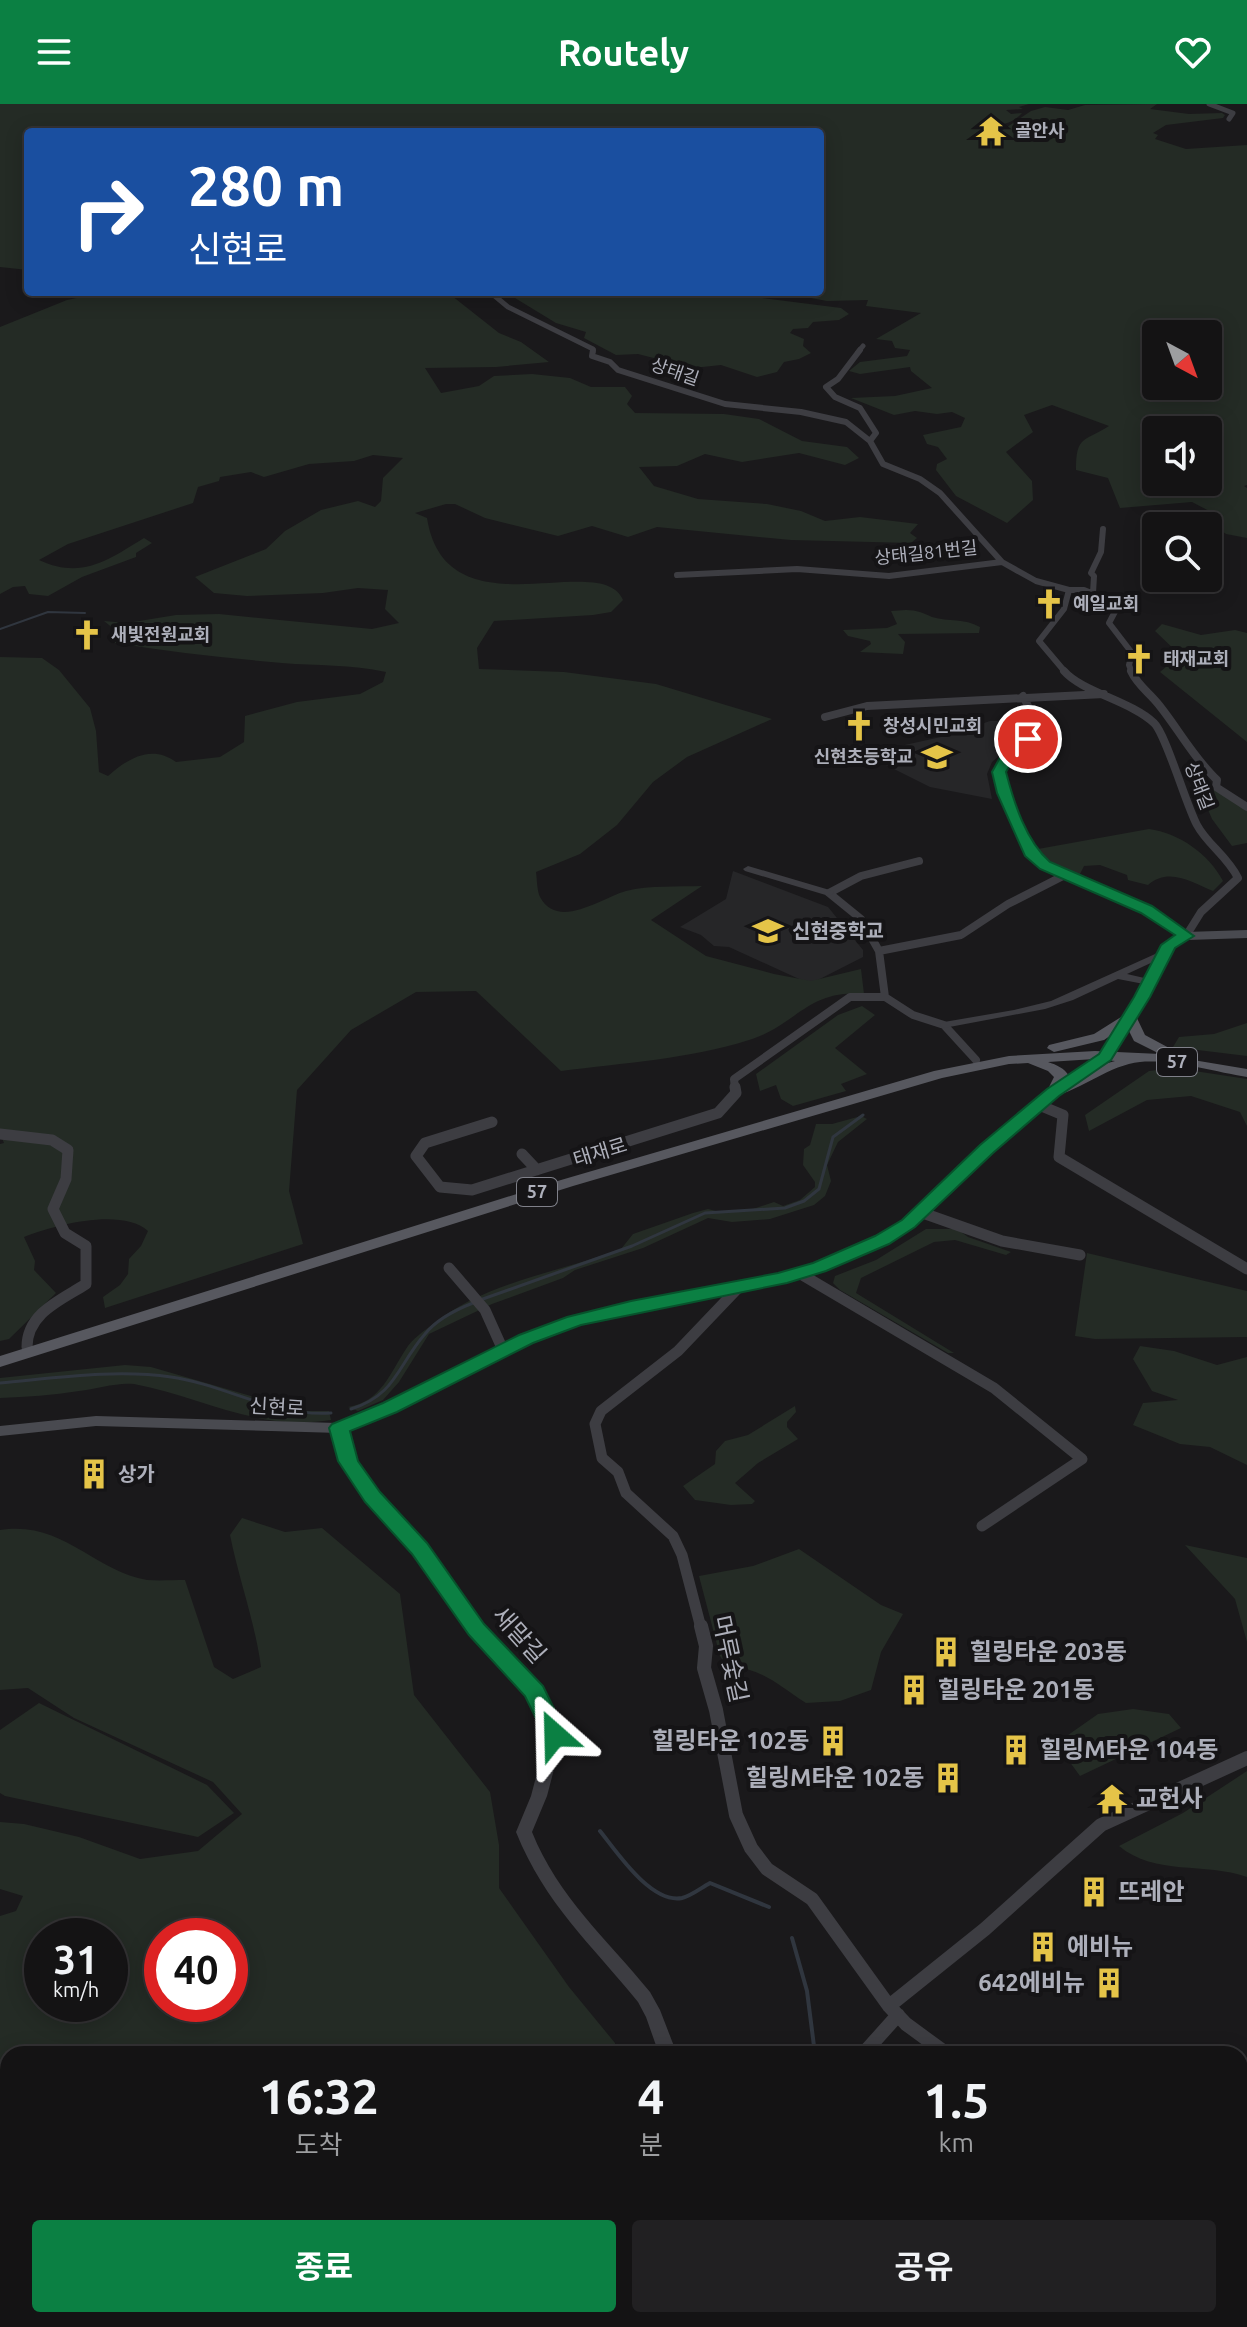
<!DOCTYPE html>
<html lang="ko">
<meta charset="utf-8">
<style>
body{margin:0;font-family:Ubuntu,"Noto Sans KR",sans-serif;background:#212022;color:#f1f3f6;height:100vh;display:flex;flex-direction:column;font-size:30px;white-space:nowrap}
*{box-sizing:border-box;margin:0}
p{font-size:26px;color:#9d9ea0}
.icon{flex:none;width:44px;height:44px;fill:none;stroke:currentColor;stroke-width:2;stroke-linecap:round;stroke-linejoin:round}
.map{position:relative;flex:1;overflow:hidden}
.panel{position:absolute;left:0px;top:1942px;width:1248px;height:282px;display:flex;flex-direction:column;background:#141314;border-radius:24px 24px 0 0;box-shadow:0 4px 20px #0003,0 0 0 2px #333234}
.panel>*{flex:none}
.top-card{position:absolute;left:24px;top:24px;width:800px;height:168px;border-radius:8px;box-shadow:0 4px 20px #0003,0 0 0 2px #333234;background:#1a4fa0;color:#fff;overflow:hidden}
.needle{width:52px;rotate:139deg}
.controls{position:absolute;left:1142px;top:216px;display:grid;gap:16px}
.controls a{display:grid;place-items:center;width:80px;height:80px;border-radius:8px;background:#141314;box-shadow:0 4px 20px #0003,0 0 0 2px #333234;font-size:40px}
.speed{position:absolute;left:24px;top:1814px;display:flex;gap:16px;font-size:40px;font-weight:700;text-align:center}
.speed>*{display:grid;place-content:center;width:104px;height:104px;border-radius:50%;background:#141314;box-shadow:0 4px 20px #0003,0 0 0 2px #333234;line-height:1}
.speed small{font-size:20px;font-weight:400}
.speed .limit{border:12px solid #d22;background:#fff;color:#111}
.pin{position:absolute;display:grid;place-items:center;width:68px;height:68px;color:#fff;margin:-34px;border:4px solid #fff;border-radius:50%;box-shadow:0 2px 8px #0007}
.me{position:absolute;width:88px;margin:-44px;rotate:335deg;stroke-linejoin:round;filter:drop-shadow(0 0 6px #0008)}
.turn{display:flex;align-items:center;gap:28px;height:168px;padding:0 32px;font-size:36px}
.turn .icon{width:104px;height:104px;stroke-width:2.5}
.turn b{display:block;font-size:56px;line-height:68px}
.eta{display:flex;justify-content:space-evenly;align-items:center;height:136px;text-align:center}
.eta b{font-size:48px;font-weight:700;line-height:56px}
.primary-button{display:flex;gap:16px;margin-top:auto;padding:16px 32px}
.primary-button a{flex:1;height:92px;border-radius:8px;background:#0b8043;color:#fff;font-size:32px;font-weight:700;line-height:92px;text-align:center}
.primary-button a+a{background:#212022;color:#f1f3f6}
header{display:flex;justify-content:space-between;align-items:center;height:104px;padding:0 32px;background:#0b8043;color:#fff;font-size:36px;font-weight:700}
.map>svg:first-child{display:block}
</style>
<header><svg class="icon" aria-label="menu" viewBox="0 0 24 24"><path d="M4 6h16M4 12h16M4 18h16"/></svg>Routely<svg class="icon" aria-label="heart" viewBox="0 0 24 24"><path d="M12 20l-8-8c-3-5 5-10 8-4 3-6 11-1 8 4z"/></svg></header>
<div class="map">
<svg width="1247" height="2223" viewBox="0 0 1247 2223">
<rect width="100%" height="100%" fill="#1a191b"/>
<path fill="#262628" d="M990 617H1008L1021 622 1023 631 992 658 987 670 992 695 930 683 878 657 873 648 950 631Z
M733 767 828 803 863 846V853L810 880 729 843 714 842 701 831 680 823 726 795Z"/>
<path fill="#242b25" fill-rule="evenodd" d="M0 0H1029L1019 3 1023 5 1006 6 1011 10 1022 9C1007 27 985 17 971 34L992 33 1031 7 1045 3 1068 6 1085 1 1157 0 1150 5 1189 10 1222 9 1225 11 1223 14 1166 21 1153 29 1158 31 1155 35 1186 45 1247 41V381L1244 382 1247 384V434L1226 430 1210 418 1215 410 1192 398 1120 404 1108 374 1076 366C1076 331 1084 338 1109 322L1052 301 1024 311 1033 328 1006 348 1032 377 1033 396 1007 419 956 392 936 366 937 360 947 355 938 343 927 340 923 331 961 323 965 314 952 308 937 310 915 307 894 311 851 294 895 292 932 284 911 267 910 263 860 270 849 267 860 258 907 252 910 246 895 244 892 237 876 235 921 209 866 202 868 196 827 197 779 188H820V28H28V166L0 163ZM1156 230H1208V282H1156ZM1156 326H1208V378H1156Z
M105 188H447L499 229 521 238 549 258 496 263 425 264 441 289 479 282 494 272 532 270 570 274 591 283H625L632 292 627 300 635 309 724 310 759 315 802 337 847 343 859 354 845 361 799 349 742 358 705 350 677 362 639 363 654 382 698 395 767 400 801 407 825 417 860 413 918 420 910 429 917 434 911 439 791 436 657 423 628 433 592 422 558 432 485 414 455 400H446L415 409 427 414C446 533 601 444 623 496L611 508 593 511 494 517 477 544 479 565 564 568 656 580 772 615 687 653 653 678 617 721 580 750 536 768C537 775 537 787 540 793 558 827 603 793 626 787 650 781 678 783 702 782L651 816 706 852 774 870 811 877 861 865 864 890C807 885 796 922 749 936 689 955 623 959 561 967L476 887 416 888 351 926 297 986 289 1087 303 1140 105 1204 103 1193 120 1181 128 1170 129 1155 141 1142 148 1127C122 1103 54 1121 24 1133L35 1157 34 1166 56 1189 9 1235 0 1237V1040L4 1039 0 1029V553L42 554 59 566 90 604 96 627 99 668 108 672C128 654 152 640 176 658L220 653 244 638 245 612 297 598 360 590 383 578 386 568C351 560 317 562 282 559 226 554 170 548 115 539L114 525 104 517 127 519 176 511 219 510 372 525 399 519 385 505 388 486 358 484 323 489 247 492 214 489 195 473 266 445 285 427 321 406 358 397 375 403 381 397 383 374 403 354 373 351 354 357 309 360 264 373 251 368 220 373 219 377 198 383 193 399 68 440 39 456C82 476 108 456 144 434L152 439 136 449V453L82 473 48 492 29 490 25 482 13 483 0 490V223L67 196Z
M505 188H750L747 192 841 204 849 210 839 216 813 218 808 224 793 225 790 229 804 235 803 242 811 249 799 255 784 258 777 268 757 273 721 261 693 264 638 250 616 251 584 234 586 228 556 219Z
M906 506C917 506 923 509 932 513 949 518 964 514 980 523L979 529 898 530 905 538 903 550 860 548 871 540 870 537 848 532 843 526 887 524 897 520 891 507Z
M1162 520 1201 531 1235 526 1247 529V638L1160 568 1180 551 1155 527Z
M1217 686 1247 705V739L1232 742 1212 715 1200 687Z
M1149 725C1179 729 1209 750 1223 777L1213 787C1191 778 1169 763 1148 781L1128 776 1127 771 1100 761 1084 762 1079 772 1044 755 1038 745Z
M862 902 875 911 835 944 867 970 841 980 846 987 793 1002 781 995 776 981 760 987 756 970 838 911Z
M1247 919V952L1173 943 1179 933 1214 930Z
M1175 964 1247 975V1022L1240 1008 1191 992 1147 996 1089 1027 1085 1011 1149 967Z
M861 1012 867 1015 838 1038 827 1061 831 1077 825 1092 814 1101 770 1115 732 1118 708 1114 643 1144 575 1166 563 1174 492 1200 429 1230 399 1278 383 1296 358 1307 348 1303C381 1298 390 1269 406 1245 412 1235 424 1227 433 1220 486 1178 560 1168 621 1145L633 1130 693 1109 708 1105 720 1108 747 1107 774 1098 783 1102 800 1096 815 1083V1078L803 1061 804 1045 810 1041 816 1020H832Z
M926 1125H957L968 1133 1011 1148 1006 1151 955 1136 934 1138 861 1174 856 1189 954 1249H948L840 1186 833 1179 835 1172 876 1156Z
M1087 1149 1247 1187V1233L1095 1235 1075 1232Z
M1140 1242 1174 1247 1217 1261 1247 1253V1361L1210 1343 1180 1340 1133 1321 1143 1299 1178 1296 1152 1287 1133 1255Z
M125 1261 151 1263 302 1307H329L331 1316C258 1328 203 1293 134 1280 118 1278 96 1285 79 1287 53 1291 27 1293 0 1294V1274Z
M795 1302 796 1308 787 1318V1323L798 1335 758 1359 735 1379 755 1397 752 1400 731 1401 695 1396 683 1382 715 1360 716 1347 725 1337 748 1331Z
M242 1414 285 1428 322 1424 400 1490 414 1591 490 1688 499 1741V1784L569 1883 615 1939 616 1950H8V2099L0 2100V1812L16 1807 23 1792 0 1785V1718L24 1720 79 1733 140 1755 198 1747 242 1710 213 1678 74 1614 28 1584 0 1586V1426C62 1416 94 1467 147 1476 159 1477 173 1476 185 1476L214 1563 233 1575 261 1563C255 1518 239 1476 230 1431ZM42 1832H110V1900H42ZM162 1832H230V1900H162Z
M1185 1441 1247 1454V1538L1235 1495Z
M799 1445 881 1501 903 1510 881 1548 871 1586 840 1597 806 1599C775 1579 765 1566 726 1561L720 1552 699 1472 753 1462Z
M39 1599 207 1681 234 1709 198 1733 5 1692 0 1689V1626Z
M1133 1605 1169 1610 1181 1624 1080 1672 1061 1646V1636L1098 1610Z
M1247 1667V1773C1205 1758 1155 1772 1119 1742L1183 1709Z
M292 2216H587L591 2223H291Z"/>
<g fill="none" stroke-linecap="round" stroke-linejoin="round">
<path stroke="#30363f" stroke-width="2" d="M0 525 48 508 85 509"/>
<path stroke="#30363f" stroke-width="3" d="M480 1196 632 1142 705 1109 785 1104 804 1097 819 1085 833 1033 863 1011
M0 1279C56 1274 115 1265 171 1273 227 1281 273 1313 331 1309
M351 1305C396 1291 397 1262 425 1230 437 1215 455 1206 473 1199"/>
<path stroke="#30363f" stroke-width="4" d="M600 1727C617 1748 651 1800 682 1794 691 1792 701 1784 710 1779L769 1803
M792 1834 807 1887 815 1950
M978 2216 982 2223"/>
<path stroke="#3d3d42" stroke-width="5" d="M1209 0 1233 9 1229 15
M490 188 508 203 593 245V248
M858 248 863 242"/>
<path stroke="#3d3d42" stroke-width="6" d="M593 246 592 252 610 258 618 266 725 300 801 308 846 318 870 337
M860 246 838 275 826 283 835 293 860 304 876 329 870 337 883 360 920 375 940 389 1002 458 1036 477 1069 486 1064 505 1039 537 1066 569
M677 471 797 465 889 472 1002 458
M1069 486H1084L1119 500 1109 519 1132 549 1129 561 1132 569
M1093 489 1094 472 1091 469 1101 448 1103 425"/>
<path stroke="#3d3d42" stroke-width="8" d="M1131 567C1138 582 1149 588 1159 601 1179 626 1193 653 1217 676L1216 683 1247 703
M1023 592 1030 606 1031 626 999 668 1004 689 1030 749 1045 761 1123 794 1186 832 1201 808 1238 774C1227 752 1207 740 1197 721 1186 701 1166 630 1154 619 1131 597 1082 588 1064 567
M825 613 867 602 1104 590
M919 757 861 772 829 789 861 815 879 847 885 893 913 911 944 921 976 956
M879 847 961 831 1008 800 1065 771
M735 985 734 975 850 893H885"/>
<path stroke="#3d3d42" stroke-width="11" d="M1039 1001 1063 1011 1059 1053 1247 1165
M492 1018 425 1039 416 1052 440 1083 472 1086 718 1009 736 989 735 983
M0 1030 52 1036 68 1046 66 1075 53 1105 65 1129 86 1142V1180C61 1196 27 1209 27 1243
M522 1050 537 1066
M920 1108 1002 1137 1080 1151
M449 1164 485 1206 503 1246
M799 1169 994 1284 1082 1355 982 1422
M701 1524 682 1451 673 1432 626 1389 618 1368 602 1354 595 1320 601 1307 678 1247 740 1182"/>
<path stroke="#3d3d42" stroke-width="14" d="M701 1522 706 1542 704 1564 716 1606 736 1711 751 1744 767 1765 812 1795 889 1902 906 1920 947 1950
M889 1902 985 1825 1101 1721 1247 1654
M863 1950 898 1911
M1240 2139 1247 2153
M1240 2193 1247 2173
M1231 2223 1233 2216"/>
<path fill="#3d3d42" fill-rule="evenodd" d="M748 762 833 787 834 789 829 792 745 767 743 765Z
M1164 846 1168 847 1169 849 1168 851 1127 870 1153 876 1154 878 1153 880 1149 881 1118 875 1073 896 1045 905 944 924 939 921 944 918 1014 906 1051 897Z
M339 1320 344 1321 346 1324 355 1356 378 1390 425 1442 482 1521 540 1584 563 1631 547 1692 532 1728C558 1793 607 1835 650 1888L660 1906 677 1950H659L646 1913 638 1898C591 1840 545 1800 516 1728L531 1692 547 1631 529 1591 472 1529 415 1448 368 1396 341 1357 332 1324 334 1321Z
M760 2216H782L785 2223H763Z"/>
<path fill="#494a50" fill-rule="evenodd" d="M1247 826V834L1188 836 1174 843 1148 893 1110 956 1058 992 992 1048 914 1122 887 1139 824 1166 780 1179 631 1208 579 1220 531 1238 395 1308 339 1329 96 1322 0 1332V1322L96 1312 337 1319 385 1300 521 1232 569 1214 631 1198 778 1171 814 1160 877 1133 904 1116 982 1042 1048 986 1100 951 1136 893 1165 838 1186 828Z"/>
<path fill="#57585f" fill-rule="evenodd" d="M1129 908 1136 912 1145 931 1171 945 1173 948 1169 952 1247 965V973C1215 968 1172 955 1140 958 1110 961 1082 985 1053 993L1046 989 1054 973 1048 967 1028 959 1009 960 942 974 573 1082 0 1263V1252L561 1076 934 967 1009 952 1095 947 1160 950 1134 937 1126 921 1104 936 1054 948 1047 944 1049 941 1094 930ZM1095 955 1115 957 1094 963 1067 976 1069 972C1064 964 1057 961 1048 958Z"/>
</g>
<path fill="#0b8043" stroke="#07532c" stroke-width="2" d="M1028 631 1035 635 1013 656 1006 668C1014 699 1026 737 1050 758L1152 802 1194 832 1175 844 1150 893 1111 956 1059 992 993 1049 915 1123 889 1140 826 1167 787 1179 581 1221 533 1239 397 1308 350 1327 358 1357 380 1388 427 1439 484 1520 543 1582 567 1631 563 1637 555 1640 547 1637 525 1592 469 1531 412 1450 365 1398 338 1357 329 1324 332 1320 383 1299 519 1231 567 1213 631 1197 778 1169 813 1159 875 1132 902 1116 980 1041 1047 985 1099 950 1134 893 1161 841 1175 831 1141 809 1040 765 1025 752 997 689 992 668 1002 650Z"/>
<defs>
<g id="temple-bare" transform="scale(2.4)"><path d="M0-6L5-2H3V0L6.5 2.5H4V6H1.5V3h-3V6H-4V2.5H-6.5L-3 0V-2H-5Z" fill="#e5c448" stroke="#151416" stroke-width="2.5" paint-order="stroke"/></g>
<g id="church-bare" transform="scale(2.4)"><path d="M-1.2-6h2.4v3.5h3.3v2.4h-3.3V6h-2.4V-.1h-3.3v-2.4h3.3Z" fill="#e5c448" stroke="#151416" stroke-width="2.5" paint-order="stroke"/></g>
<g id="school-bare" transform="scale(2.4)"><path d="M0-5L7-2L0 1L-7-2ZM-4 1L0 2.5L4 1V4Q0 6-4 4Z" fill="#e5c448" stroke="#151416" stroke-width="2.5" paint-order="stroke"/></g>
<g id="building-bare" transform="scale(2.4)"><path d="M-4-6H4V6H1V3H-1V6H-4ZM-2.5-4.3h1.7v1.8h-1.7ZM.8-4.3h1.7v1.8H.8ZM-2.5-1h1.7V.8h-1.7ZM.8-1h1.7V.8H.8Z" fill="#e5c448" stroke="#151416" stroke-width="2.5" paint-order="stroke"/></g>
</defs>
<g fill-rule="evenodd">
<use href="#temple-bare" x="991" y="27"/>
<use href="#church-bare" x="1049" y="500"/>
<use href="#church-bare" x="87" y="531"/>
<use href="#church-bare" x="1139" y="555"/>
<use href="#church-bare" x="859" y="622"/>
<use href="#school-bare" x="937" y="653"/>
<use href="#school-bare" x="768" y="827"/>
<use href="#building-bare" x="94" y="1370"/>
<use href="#building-bare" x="946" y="1548"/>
<use href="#building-bare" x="914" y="1586"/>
<use href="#building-bare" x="833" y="1637"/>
<use href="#building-bare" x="1016" y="1646"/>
<use href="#building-bare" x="948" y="1674"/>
<use href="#temple-bare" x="1112" y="1695"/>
<use href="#building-bare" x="1094" y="1788"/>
<use href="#building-bare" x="1043" y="1843"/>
<use href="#building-bare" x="1109" y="1879"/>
</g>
<g text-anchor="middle" stroke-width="8" stroke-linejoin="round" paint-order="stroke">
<g font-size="18" font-weight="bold" fill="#adafba" stroke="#151416" text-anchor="start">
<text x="1015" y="33">골안사</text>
<text x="1073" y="506">예일교회</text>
<text x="111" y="537">새빛전원교회</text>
<text x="1163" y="561">태재교회</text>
<text x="883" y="628">창성시민교회</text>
<text x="913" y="659" text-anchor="end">신현초등학교</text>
</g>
<g font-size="18" fill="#adafba" stroke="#151416">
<text transform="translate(675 268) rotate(19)" y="6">상태길</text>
<text transform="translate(926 449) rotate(-6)" y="6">상태길81번길</text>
<text transform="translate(1199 682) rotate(69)" y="6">상태길</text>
</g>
<g fill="#151416" stroke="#7f8089" stroke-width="2">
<rect x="1157" y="944" width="40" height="28" rx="6"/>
<rect x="517" y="1074" width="40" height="28" rx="6"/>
</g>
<g font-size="18" font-weight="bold" fill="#adafba">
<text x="1177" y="964">57</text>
<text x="537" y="1094">57</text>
</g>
<g font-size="20" font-weight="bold" fill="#adafba" stroke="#151416" text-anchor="start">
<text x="792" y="834">신현중학교</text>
<text x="118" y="1377">상가</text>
</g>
<g font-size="20" fill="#adafba" stroke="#151416">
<text transform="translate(600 1048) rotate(-17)" y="7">태재로</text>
<text transform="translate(277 1303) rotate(3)" y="7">신현로</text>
</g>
<g font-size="24" fill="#adafba" stroke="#151416">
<text transform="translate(519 1531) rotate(48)" y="8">새말길</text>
<text transform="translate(730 1555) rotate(78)" y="8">머루숯길</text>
</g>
<g font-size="24" font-weight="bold" fill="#adafba" stroke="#151416" text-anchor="start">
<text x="970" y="1556">힐링타운 203동</text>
<text x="938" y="1594">힐링타운 201동</text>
<text x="809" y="1645" text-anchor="end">힐링타운 102동</text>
<text x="1040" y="1654">힐링M타운 104동</text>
<text x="924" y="1682" text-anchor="end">힐링M타운 102동</text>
<text x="1136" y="1703">교헌사</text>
<text x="1118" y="1796">뜨레안</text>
<text x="1067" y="1851">에비뉴</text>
<text x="1085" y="1887" text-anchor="end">642에비뉴</text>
</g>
</g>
</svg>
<div class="controls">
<a><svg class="needle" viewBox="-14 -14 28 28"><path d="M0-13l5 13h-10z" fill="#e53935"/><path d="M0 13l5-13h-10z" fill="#9d9ea0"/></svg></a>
<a><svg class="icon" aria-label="sound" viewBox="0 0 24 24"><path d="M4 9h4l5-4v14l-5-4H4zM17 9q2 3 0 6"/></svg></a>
<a><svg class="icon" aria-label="search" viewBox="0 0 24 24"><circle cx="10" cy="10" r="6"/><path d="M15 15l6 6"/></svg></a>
</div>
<div class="speed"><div>31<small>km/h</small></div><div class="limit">40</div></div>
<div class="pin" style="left:1028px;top:635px;background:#d93025"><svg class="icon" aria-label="arrive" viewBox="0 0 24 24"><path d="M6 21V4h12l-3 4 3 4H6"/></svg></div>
<svg class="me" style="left:555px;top:1631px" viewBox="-20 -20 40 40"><path d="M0-17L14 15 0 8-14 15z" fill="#0b8043" stroke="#fff" stroke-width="4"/></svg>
<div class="top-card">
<div class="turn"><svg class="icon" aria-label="right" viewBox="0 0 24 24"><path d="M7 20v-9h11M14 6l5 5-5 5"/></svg><div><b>280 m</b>신현로</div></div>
</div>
<section class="panel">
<div class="eta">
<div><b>16:32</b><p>도착</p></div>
<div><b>4</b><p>분</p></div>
<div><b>1.5</b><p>km</p></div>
</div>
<div class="primary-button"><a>종료</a><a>공유</a></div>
</section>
</div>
